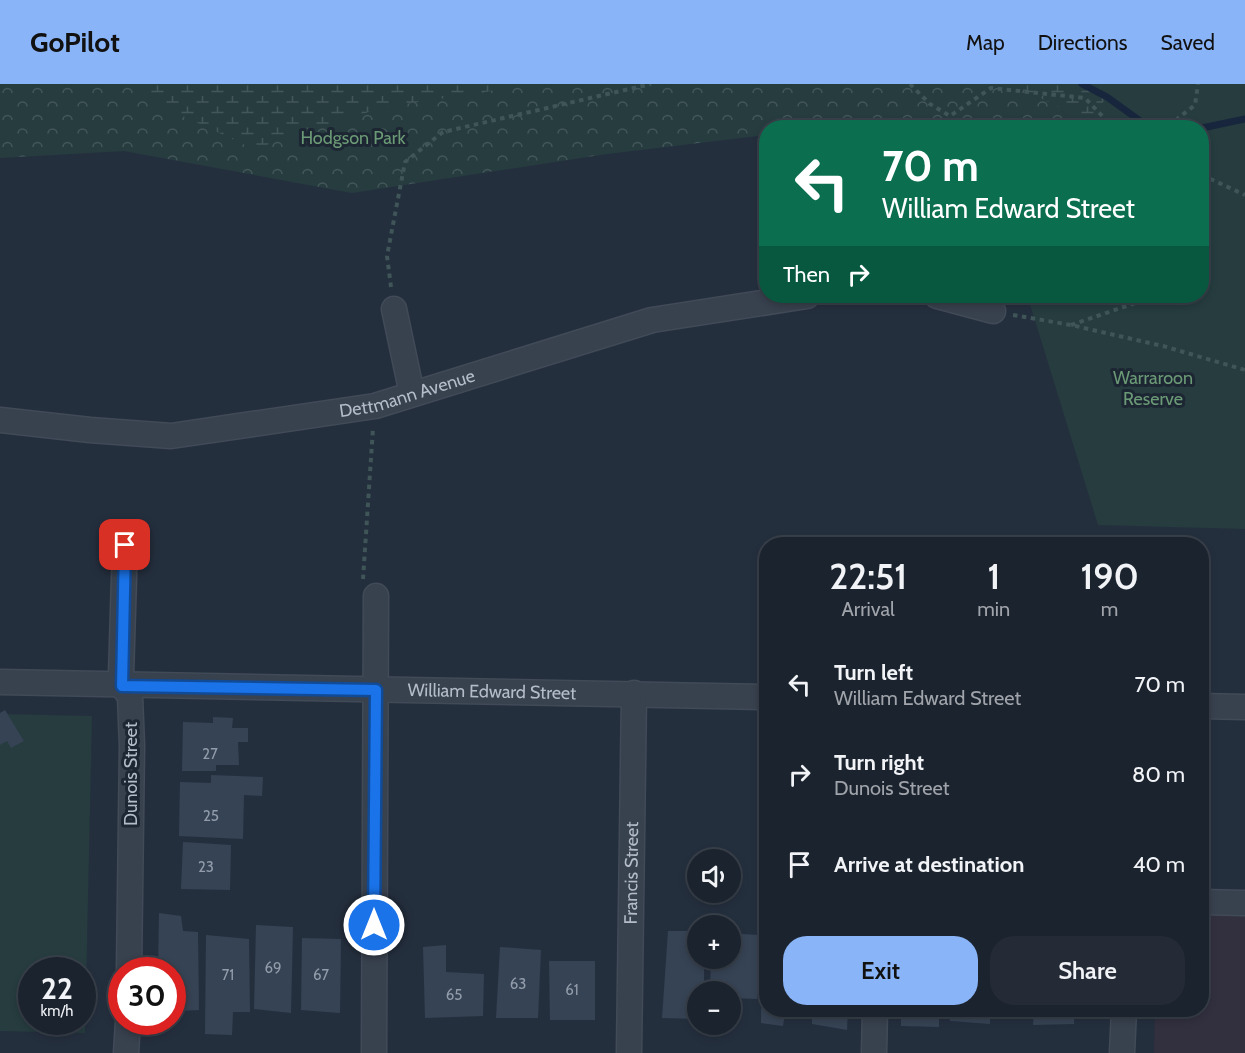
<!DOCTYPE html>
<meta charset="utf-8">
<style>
body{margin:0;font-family:Cabin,sans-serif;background:#242b36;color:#f1f3f6;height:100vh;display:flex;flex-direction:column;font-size:22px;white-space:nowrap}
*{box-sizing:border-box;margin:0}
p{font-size:20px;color:#a0a4aa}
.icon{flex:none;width:33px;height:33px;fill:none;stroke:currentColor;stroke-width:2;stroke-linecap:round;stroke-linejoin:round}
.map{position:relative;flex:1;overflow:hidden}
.side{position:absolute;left:759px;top:453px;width:450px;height:480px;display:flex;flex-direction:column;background:#1b232e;border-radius:24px;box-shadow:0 3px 9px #0003,0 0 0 2px #39404a}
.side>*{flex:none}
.banner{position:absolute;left:759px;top:36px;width:450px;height:183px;border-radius:24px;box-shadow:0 3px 9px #0003,0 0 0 2px #39404a;background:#0b6e4f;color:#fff;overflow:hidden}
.tools{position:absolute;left:687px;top:765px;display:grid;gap:12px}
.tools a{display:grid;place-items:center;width:54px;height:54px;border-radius:50%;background:#1b232e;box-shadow:0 3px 9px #0003,0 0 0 2px #39404a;font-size:30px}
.speed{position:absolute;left:18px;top:873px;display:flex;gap:12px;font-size:30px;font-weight:700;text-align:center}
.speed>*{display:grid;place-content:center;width:78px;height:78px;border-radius:50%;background:#1b232e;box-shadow:0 3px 9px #0003,0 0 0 2px #39404a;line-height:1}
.speed small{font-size:15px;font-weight:400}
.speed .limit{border:9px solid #d22;background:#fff;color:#111}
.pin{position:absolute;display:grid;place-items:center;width:51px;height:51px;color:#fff;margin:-26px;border-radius:12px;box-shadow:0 3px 9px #0006}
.me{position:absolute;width:66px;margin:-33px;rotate:0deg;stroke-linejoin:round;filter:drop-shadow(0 0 4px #0008)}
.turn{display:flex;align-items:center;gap:21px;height:126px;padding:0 24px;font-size:27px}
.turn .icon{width:78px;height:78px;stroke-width:2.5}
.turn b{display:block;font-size:42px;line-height:51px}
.then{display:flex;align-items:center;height:57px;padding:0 24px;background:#0003;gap:12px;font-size:22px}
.eta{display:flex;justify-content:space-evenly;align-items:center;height:102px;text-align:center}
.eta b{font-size:36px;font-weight:600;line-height:42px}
.button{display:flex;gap:12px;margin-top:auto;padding:12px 24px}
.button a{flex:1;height:69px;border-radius:24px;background:#8ab4f8;color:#111;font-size:24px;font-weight:600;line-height:69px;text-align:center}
.button a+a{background:#242b36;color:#f1f3f6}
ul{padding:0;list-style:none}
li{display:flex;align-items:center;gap:18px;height:90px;padding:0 24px}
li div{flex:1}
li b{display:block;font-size:22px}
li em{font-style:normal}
header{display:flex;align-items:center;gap:36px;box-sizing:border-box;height:84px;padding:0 30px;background:#8ab4f8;color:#111}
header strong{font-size:28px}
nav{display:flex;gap:33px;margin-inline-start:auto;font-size:21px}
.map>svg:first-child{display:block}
</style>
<header>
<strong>GoPilot</strong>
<nav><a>Map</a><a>Directions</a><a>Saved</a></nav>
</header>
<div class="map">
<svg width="1245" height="969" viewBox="0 0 1245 969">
<defs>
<pattern id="forest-crowns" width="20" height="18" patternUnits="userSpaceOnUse" patternTransform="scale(1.5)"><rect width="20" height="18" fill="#263c3f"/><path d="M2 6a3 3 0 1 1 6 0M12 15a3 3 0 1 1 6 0" fill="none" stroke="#435659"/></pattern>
<pattern id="wetland-marsh" width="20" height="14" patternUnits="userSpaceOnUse" patternTransform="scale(1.5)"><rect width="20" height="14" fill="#263c3f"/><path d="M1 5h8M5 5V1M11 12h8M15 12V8" fill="none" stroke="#435659"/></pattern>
</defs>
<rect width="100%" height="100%" fill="#242f3e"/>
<path fill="#32303f" d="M1202 826 1245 827V969H1154L1155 926H1202Z"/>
<path fill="#263c3f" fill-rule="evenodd" d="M1047 0H1245V445L1098 441 1029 217 1044 212H1202V44L1072 43Z
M0 630 92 632 85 949 0 947ZM32 886H82V938H32Z"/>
<path fill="url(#forest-crowns)" d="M0 0H1047L1072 43 888 44 866 40 835 44H766V51L607 70 352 109 124 67 0 74Z"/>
<path fill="url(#wetland-marsh)" d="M145 0H522L481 9 384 23 254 65 148 16Z
M1014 0H1114L1090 40Z"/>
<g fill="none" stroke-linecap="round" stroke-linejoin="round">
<path stroke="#17263c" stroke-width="7" d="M1082 0 1107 13 1150 44
M1202 44 1245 35"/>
</g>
<path fill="#364354" d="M5 626 24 657 11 664 7 657 0 661V629Z
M213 633 233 634 232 644H248V658H238L239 681H216V687H182L183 638 213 639Z
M211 691 263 693 262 712 244 711 243 755 179 752 180 698 211 699Z
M183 758 231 761 230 806 181 805Z
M159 829 181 832 183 847 198 848 199 926 179 927 176 913H172V886H158Z
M256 841 293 843 291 929 254 925Z
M668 847H698V874H704V908H698V935L662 934Z
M742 850 759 851 757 915 730 914V908H710L711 874H730V860H742Z
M206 851 249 855 250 928H233L232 951 205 950Z
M302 854 341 855 340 929 301 926Z
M446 861V888L484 890 483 932 425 934 423 863Z
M500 863 541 866 538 934H496Z
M762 873 766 874V926H803V929L785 930 783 942 761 939Z
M549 877H595V936H550Z
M812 926H848L847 946 812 940Z
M901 926H939V943L901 942Z
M950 926H990V940L950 937Z
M1034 926H1074V940L1033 941Z"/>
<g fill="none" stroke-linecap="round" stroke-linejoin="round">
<g stroke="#414a57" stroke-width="27">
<g id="minor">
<path d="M937 212 993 227"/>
<path d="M394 225 412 310"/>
<path id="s1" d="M0 336 90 346 171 352 375 322 652 236 807 212"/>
<path d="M125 461 121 591 122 602 130 612 132 662 129 886"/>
<path id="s2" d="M0 598 766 613"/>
<path d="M1202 622 1245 623"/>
<path d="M1202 818 1245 819"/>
<path d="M126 969 128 938"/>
<path d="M374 969 376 512"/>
<path id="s3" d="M629 969 634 609"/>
<path d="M874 969 875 926"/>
<path d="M1122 969 1124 926"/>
</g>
</g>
<path stroke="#3f5557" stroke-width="4" stroke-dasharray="4.5 4.5" stroke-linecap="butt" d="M910 0 930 20 950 32 991 4 1085 14 1114 44
M1171 44 1177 35 1195 21 1198 0
M1202 91 1245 111
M391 203 387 172 405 78 443 48 651 0
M1013 231 1071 241 1163 262 1245 286
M1071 241 1141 217 1145 212
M363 495 373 344"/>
<use href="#minor" stroke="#38414e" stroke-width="24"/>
</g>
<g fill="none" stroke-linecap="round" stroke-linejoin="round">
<g stroke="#114b97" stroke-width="15">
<path id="route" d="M125 461 122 602 376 606 374 841"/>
</g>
<use href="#route" stroke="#1a73e8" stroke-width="10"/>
</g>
<g text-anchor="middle" stroke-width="6" stroke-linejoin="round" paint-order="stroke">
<g font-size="15" fill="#929caa">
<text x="210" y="675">27</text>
<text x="211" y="737">25</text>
<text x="206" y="788">23</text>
<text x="273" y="889">69</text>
<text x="228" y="896">71</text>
<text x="321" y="896">67</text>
<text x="518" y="905">63</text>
<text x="572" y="911">61</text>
<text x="454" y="916">65</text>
</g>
<g font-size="18" fill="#6b9a76" stroke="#1d2633">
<text x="353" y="60">Hodgson Park</text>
<text x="1153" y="300">Warraroon<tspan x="1153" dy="21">Reserve</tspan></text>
</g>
<g font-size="18" fill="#b4bcc9" stroke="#1d2633">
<text dy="6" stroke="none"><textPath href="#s1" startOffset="412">Dettmann Avenue</textPath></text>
<text dy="6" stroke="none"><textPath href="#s2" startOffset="492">William Edward Street</textPath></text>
<text transform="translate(131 690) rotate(-90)" y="6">Dunois Street</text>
<text dy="6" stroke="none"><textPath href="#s3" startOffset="180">Francis Street</textPath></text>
</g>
</g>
</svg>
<div class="tools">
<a><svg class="icon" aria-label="sound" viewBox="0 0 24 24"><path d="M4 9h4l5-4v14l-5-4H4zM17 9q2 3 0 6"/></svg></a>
<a>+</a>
<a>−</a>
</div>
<div class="speed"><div>22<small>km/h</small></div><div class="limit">30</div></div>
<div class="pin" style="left:125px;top:461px;background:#d93025"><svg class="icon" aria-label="arrive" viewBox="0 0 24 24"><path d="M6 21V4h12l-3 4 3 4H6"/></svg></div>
<svg class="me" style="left:374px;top:841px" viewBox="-20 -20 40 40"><circle r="17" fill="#1a73e8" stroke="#fff" stroke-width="3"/><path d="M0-11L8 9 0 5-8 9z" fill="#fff"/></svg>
<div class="banner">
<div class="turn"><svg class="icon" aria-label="left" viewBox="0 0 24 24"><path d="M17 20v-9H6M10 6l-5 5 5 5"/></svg><div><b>70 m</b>William Edward Street</div></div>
<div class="then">Then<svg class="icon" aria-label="right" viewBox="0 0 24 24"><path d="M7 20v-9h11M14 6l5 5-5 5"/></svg></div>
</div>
<section class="side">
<div class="eta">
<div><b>22:51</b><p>Arrival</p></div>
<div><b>1</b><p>min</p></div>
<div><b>190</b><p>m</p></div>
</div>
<ul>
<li><svg class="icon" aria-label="left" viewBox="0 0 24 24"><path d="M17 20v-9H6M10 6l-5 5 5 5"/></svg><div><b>Turn left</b><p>William Edward Street</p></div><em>70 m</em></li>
<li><svg class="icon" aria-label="right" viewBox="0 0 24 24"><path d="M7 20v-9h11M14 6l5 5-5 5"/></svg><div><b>Turn right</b><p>Dunois Street</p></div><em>80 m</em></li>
<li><svg class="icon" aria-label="arrive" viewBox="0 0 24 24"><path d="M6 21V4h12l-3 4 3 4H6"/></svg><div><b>Arrive at destination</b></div><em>40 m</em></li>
</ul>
<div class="button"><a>Exit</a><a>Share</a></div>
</section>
</div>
